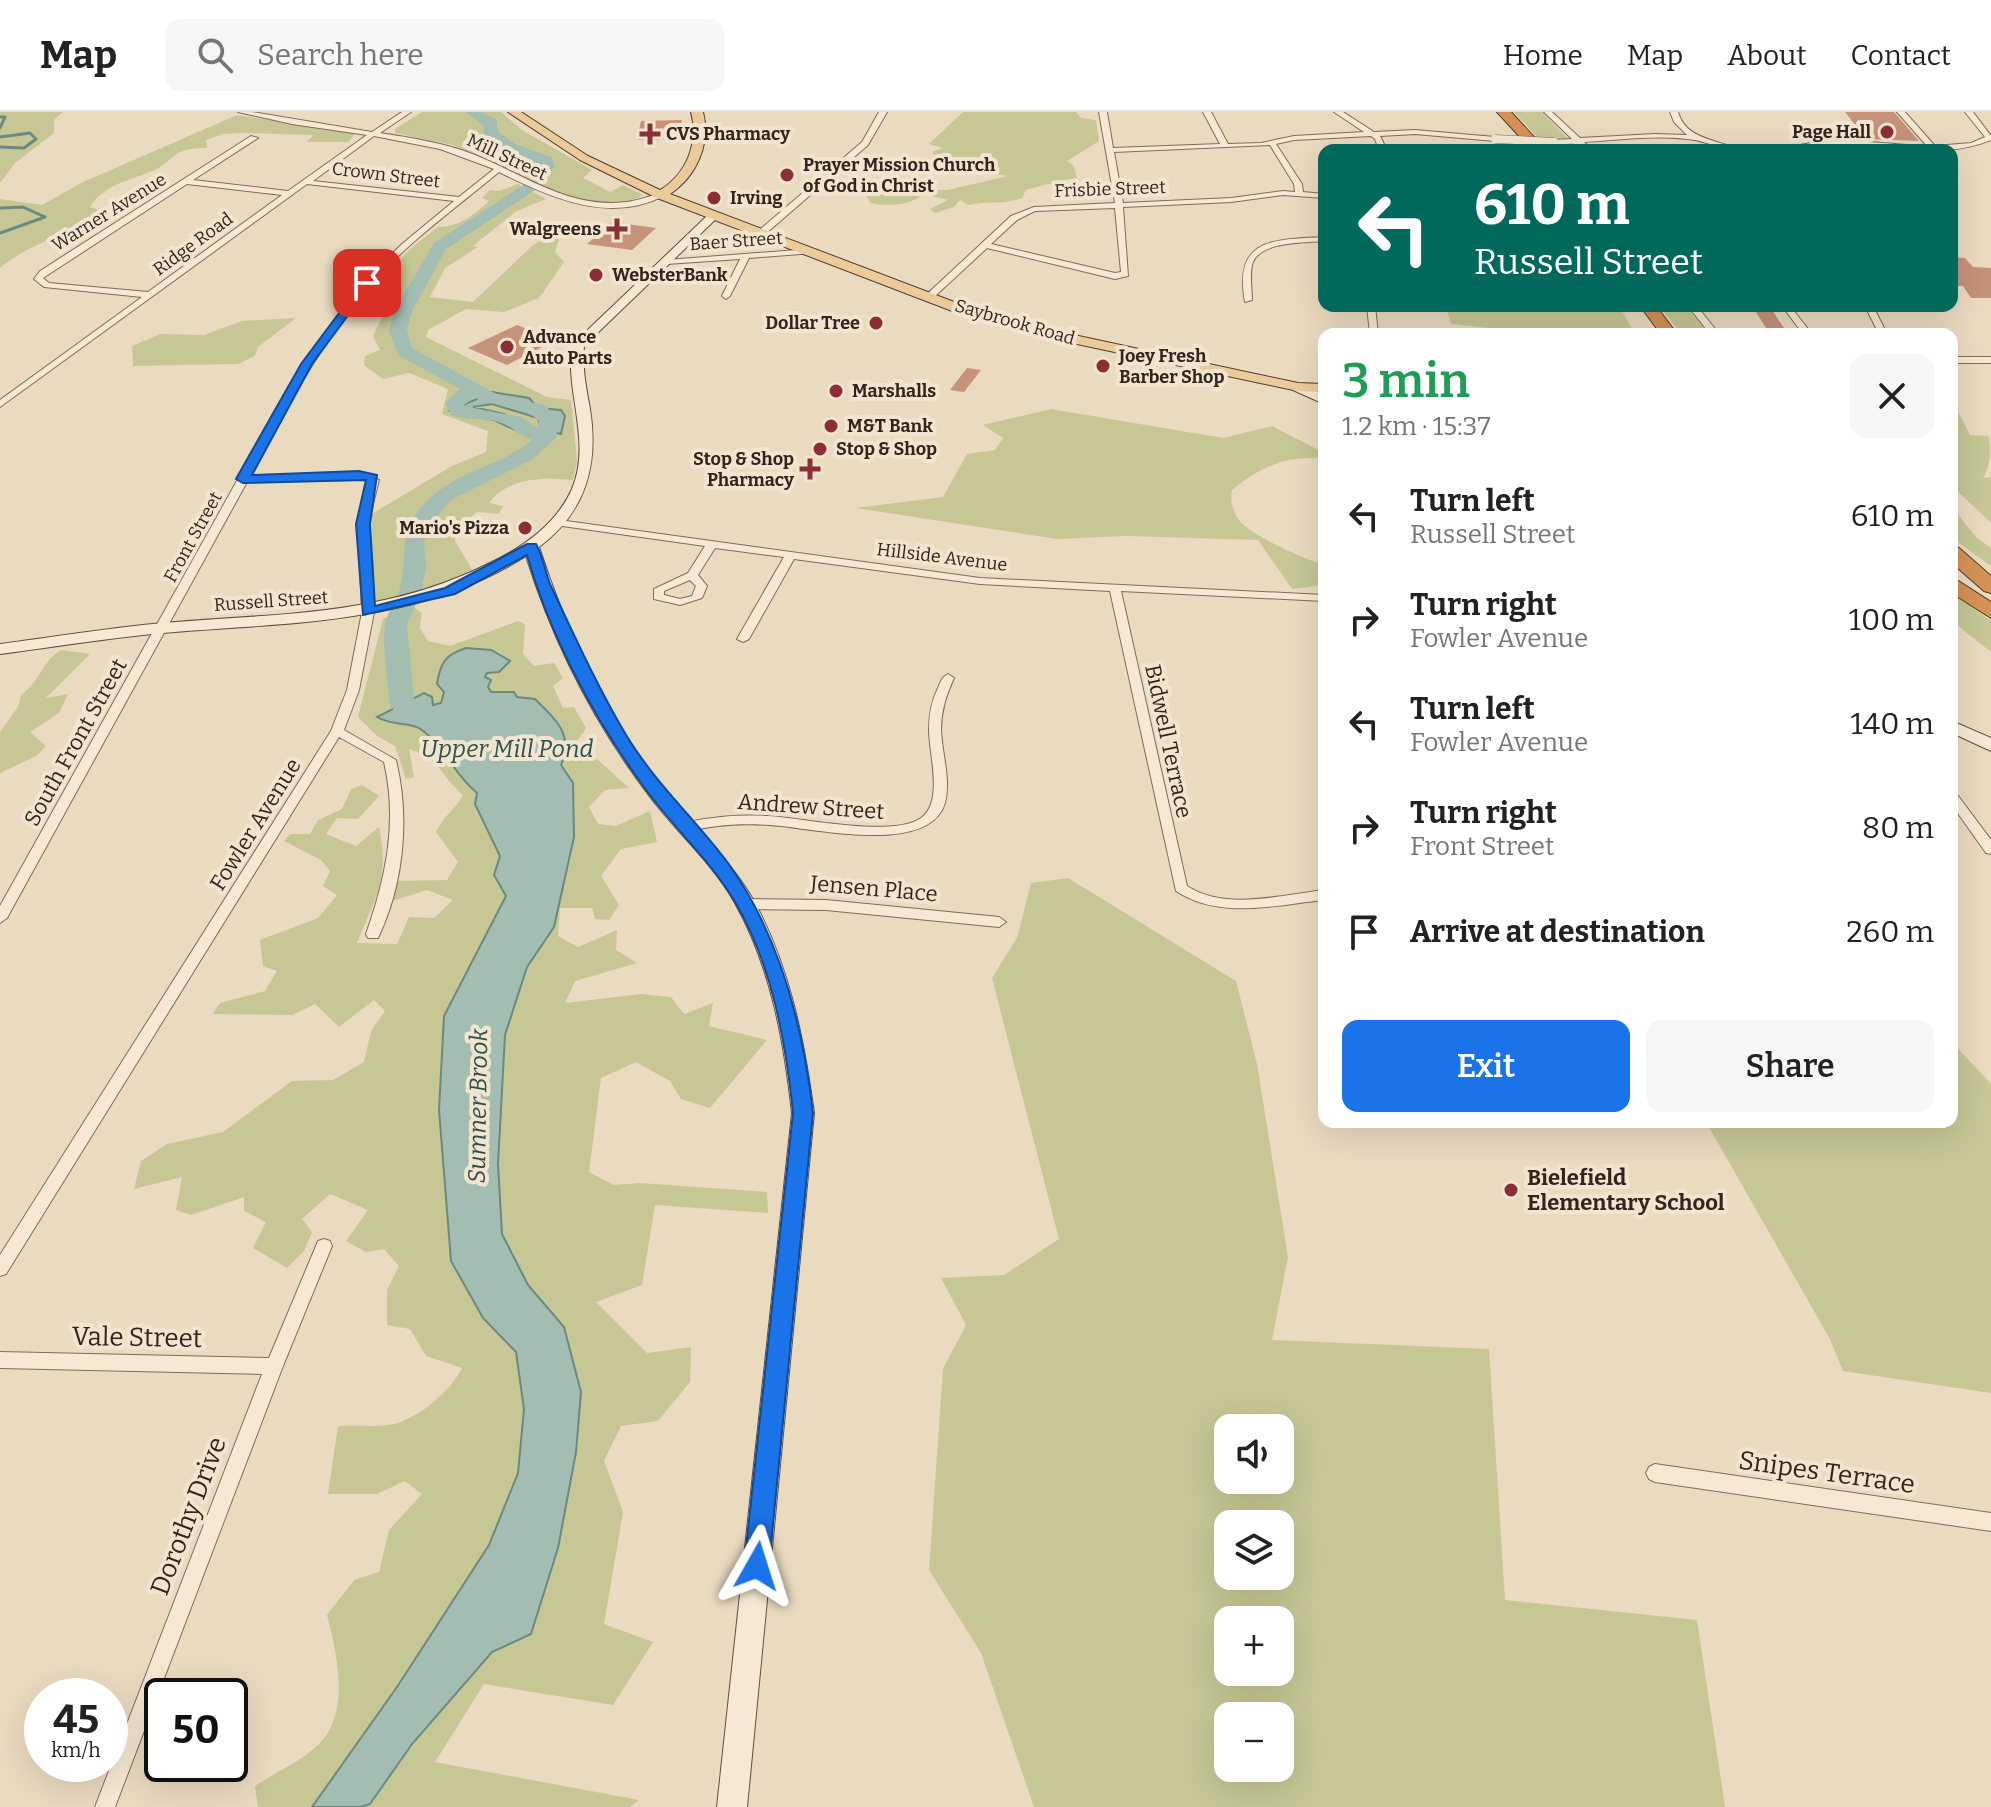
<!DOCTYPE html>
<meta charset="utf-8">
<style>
body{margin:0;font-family:Bitter,serif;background:#f6f6f6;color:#222;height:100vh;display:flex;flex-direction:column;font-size:30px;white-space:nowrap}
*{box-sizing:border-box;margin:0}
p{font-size:26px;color:#767676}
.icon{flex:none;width:44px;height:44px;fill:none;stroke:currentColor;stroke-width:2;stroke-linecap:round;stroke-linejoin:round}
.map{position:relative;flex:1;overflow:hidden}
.drawer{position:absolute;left:1318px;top:216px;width:640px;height:800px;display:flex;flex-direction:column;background:#fff;border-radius:16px;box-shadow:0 8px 32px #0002}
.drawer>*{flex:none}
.top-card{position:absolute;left:1318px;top:32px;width:640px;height:168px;border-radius:16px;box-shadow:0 8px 32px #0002;background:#00695c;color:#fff;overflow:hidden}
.tools{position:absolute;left:1214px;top:1302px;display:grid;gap:16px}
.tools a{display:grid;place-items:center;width:80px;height:80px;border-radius:16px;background:#fff;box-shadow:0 8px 32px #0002;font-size:40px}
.speed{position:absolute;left:24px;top:1566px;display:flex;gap:16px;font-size:40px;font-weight:700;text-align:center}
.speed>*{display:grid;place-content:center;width:104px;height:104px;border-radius:50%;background:#fff;box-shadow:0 8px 32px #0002;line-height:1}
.speed small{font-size:20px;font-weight:400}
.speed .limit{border:4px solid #111;border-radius:12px;background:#fff;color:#111}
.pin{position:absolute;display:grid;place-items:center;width:68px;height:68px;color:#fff;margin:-34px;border-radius:16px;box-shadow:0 4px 12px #0006}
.me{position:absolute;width:88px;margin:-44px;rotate:6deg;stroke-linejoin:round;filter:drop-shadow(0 0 6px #0008)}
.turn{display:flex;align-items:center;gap:28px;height:168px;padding:0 24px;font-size:36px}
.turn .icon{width:104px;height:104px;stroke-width:2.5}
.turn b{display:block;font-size:56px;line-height:68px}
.round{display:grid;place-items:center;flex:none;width:84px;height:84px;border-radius:16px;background:#f6f6f6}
.overview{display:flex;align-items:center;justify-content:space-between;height:136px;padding:0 24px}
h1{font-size:48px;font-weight:600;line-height:60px;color:#1e9e55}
.cta{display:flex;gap:16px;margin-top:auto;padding:16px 24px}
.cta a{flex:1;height:92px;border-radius:16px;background:#1a73e8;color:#fff;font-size:32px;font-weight:600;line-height:92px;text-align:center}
.cta a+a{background:#f6f6f6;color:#222}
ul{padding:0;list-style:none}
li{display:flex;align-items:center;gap:24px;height:104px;padding:0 24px}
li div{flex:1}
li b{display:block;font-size:30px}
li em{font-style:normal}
header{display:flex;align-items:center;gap:48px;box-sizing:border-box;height:112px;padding:0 40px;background:#fff;border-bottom:2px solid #e0e0e0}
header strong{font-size:38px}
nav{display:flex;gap:44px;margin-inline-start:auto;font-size:28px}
.search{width:560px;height:72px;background:#f6f6f6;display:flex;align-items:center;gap:20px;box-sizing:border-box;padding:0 28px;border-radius:16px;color:#767676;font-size:30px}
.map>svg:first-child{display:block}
</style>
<header>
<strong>Map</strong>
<div class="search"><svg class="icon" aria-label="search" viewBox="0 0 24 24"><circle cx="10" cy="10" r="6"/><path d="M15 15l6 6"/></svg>Search here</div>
<nav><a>Home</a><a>Map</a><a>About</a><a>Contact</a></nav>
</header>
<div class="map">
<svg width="1991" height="1695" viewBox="0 0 1991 1695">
<rect width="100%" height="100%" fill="#eadac0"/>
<path fill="#c6c795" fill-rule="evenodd" d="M0 0H63L54 8V21L15 51 0 71Z
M422 0H501L522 18 592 58 583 66 610 80 623 73 643 83 633 88 635 90H592L558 82 453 33 395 21V17Z
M963 0H1076L1081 6 1096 8 1099 29 1067 49 1074 54 1077 66 1065 68 1060 74 1048 72 1026 78 1022 86C1000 94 991 88 969 93L960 88 954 95 935 101 930 97 948 88 923 82C913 93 885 95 871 91L866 84 876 78H948L1008 64 962 56 960 52H940L932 40 943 36 929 32Z
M1514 0H1542L1568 27 1538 26Z
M237 3 355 21 349 30H307L313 23 242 21 222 22 206 28 207 36C169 35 176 50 150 60 127 69 104 73 90 95L104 100C71 123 32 129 0 156V87L42 93 81 71Z
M518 72 546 87 515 100 473 134 478 135 445 156 430 185 473 190 532 134 541 128 559 127 555 140 564 150 539 186 504 200 466 197 428 218 426 225 547 285 571 288 577 349 573 368C544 365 508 365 489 391L503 394 499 402 477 400 456 417 455 429 473 459 448 473 380 492 373 487 372 402 452 354 486 340 488 319 442 302 448 277 409 261 383 267 364 253 365 244 380 238 373 224 386 197V180L379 172 410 137 438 115C459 115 474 103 489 89L482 86 490 78 499 79Z
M1446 194H1619L1635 222H1549L1451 212Z
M1659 194H1686L1709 222H1681Z
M296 206 258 235 255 244 238 252 133 254 132 234 160 222 204 223 242 209Z
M1952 288 1970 323 1989 324C1991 340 1991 353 1983 366L1991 365V411L1952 374Z
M1051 297 1223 326 1272 314 1324 341V347C1289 342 1259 355 1232 378 1230 389 1232 398 1239 408 1249 422 1306 449 1324 452V473L1292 477 1258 428 1127 424 1057 427 856 396 943 385 967 342 995 338 1003 326 983 313Z
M1952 395 1977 426 1991 436V454L1952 426Z
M1952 480 1991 509V540L1952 509Z
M413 495 422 501 420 516 428 529 450 534 518 509 525 512 523 542 534 554 554 551 563 566 553 574 563 596 574 595 586 616 577 629 629 676 605 678 589 695 598 712 616 714 650 699 657 730 621 737 601 764 619 793 609 808 595 807 592 796H560L558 824 578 835 617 818 616 838 637 851 575 869 565 891 641 882 671 885 684 902 713 891 709 914 767 928 710 996 681 987 670 969 636 950 601 966 589 1060 614 1073 640 1071 767 1080 768 1101 655 1093 642 1173 596 1190 647 1241 691 1235 690 1270 658 1309 621 1314 604 1349 623 1400 604 1512 653 1530 613 1593 484 1572 435 1650 639 1688 630 1695H361L370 1692 412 1632 492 1540 531 1521 558 1436 576 1340 581 1280 564 1215 528 1173 501 1122 498 1052 505 923 527 855 554 815 444 904 439 998 451 1149 483 1206 516 1240 524 1297 518 1361 489 1433 397 1575 312 1695H258L255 1674C275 1661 301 1649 318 1633 351 1602 337 1541 327 1503L354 1468 379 1460 389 1418 422 1382 405 1369 377 1382H328L338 1314C355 1313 373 1315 389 1313 416 1309 450 1280 462 1256L426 1244 410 1217 387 1213V1178L399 1154 384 1137 366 1140 346 1129 368 1098 330 1082 302 1107 312 1120 304 1139 287 1156 253 1136 266 1110 244 1099V1085L191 1103 176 1098 182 1065 134 1077 141 1049 167 1032 223 1020 292 969 333 968 364 950 371 919 385 899 374 888 339 915 315 892 292 903 213 902 220 891 265 879 277 859 263 854 260 828 318 806 337 783 323 774 330 759 321 748 284 729 290 722H310L318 708 342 697 351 677 362 673 379 684 358 707 337 706 326 722 356 734 379 715C390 768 375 785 357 831L397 832 409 805 434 806 453 788 427 778 392 789 398 769 447 768 458 750 436 720C443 704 455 698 463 683 439 663 443 648 409 637L414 665 406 667 395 634 377 624 358 605 383 507Z
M61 538 90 542 46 586 68 582 59 601 30 620 46 634 36 644 0 661V620L18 595 21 583C39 571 42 549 61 538Z
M1068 766 1236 869 1257 952 1288 1145 1272 1228 1489 1237 1505 1488 1697 1508 1725 1695H1034L981 1541 929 1458 943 1257 966 1213 941 1166 1004 1163 1059 1127 992 866 1017 826 1031 771ZM1228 1316H1280V1368H1228ZM1228 1412H1280V1464H1228ZM1228 1508H1280V1560H1228ZM1228 1604H1280V1656H1228Z
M1952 930 1991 972V1281L1843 1259 1830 1227 1706 1010H1952Z"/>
<path fill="#a3bdb3" stroke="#6b8a7f" stroke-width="2" d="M492 280 529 286 538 296 561 298 565 304 561 322 541 318 538 306 492 292 473 295 504 302 523 315 515 318 494 308 450 299Z
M466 536 491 538 510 549 499 560 487 561 485 565 491 568 488 575 491 580H514L517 585 535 587C557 609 574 623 561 653L573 671 574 725 554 815 527 855 505 923 498 1052 502 1122 528 1173 564 1215 581 1280 576 1340 558 1436 531 1522 492 1540 412 1632 370 1692 361 1695H312L397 1575 489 1433 518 1361 524 1297 516 1240 483 1206 451 1149 439 998 444 904 506 784 494 763 500 744 475 692 477 681C453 662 445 633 419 616 409 610 391 614 377 605L424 581 432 585 433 593 441 591 444 580 437 572C440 551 446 542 466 536Z"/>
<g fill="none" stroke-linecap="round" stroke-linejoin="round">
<path stroke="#6b8a7f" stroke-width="3" d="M0 5H5L0 16
M0 25 30 21 36 27 24 36 0 35
M0 96 23 95 45 105 0 121"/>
<path fill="#a3bdb3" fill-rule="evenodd" d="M466 0H481L497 8V19L515 32 551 45 555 54 541 74 446 137 413 197 407 218 412 236 500 284 545 293 559 308 556 326 533 347 451 388 433 409 424 430 426 457 420 483 407 512 414 589 448 610 436 618 394 598 390 593C388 568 382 538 385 513 386 502 396 491 399 480 411 437 393 416 436 381 463 358 504 352 532 328 520 324 515 317 504 312 489 305 468 308 452 304L445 291 460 277 398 243 389 218 395 197 434 131 531 68 541 54 505 38 484 23V14ZM474 285C494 296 524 293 539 309L538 317 521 305 463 294Z"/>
</g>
<path fill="#c69279" d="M1845 0H1894L1919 29 1866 27Z
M682 8 679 27 637 28 641 9Z
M612 110 656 116 632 138 587 132Z
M1952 145 1965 146 1973 155 1991 156V186H1971L1963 174H1958L1952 167Z
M1752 194 1770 195 1788 222H1770Z
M517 213 556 228 507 253 468 236Z
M967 256 981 258 964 280 950 278Z"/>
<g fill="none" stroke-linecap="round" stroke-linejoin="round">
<g stroke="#826b59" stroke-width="2">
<path id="street" d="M238 0H252L372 20 402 0H411L380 21C412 26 445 31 475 43 525 63 569 97 626 90 637 89 649 84 661 81L665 83C610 113 550 85 499 60 456 96 408 130 371 172 321 228 286 299 250 364L359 360 379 368 368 412 374 500 359 578 344 618 396 648C410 706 404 772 378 826H368L366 822C386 765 398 710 384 650L339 625 6 1162 0 1164V1143L331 619 347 578 362 500 358 412 369 370 358 366 247 370 7 806 0 811V794L302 252 364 169 402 132 454 89 307 72 0 295V288L142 185 44 175 34 167 40 159 251 24 258 26 193 68 288 79 367 23 292 12ZM374 24 440 37 494 57 459 85 313 69ZM187 72 282 83 148 180 49 171 43 166Z
M879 0H887L868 33 763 124H757V120L862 30Z
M1099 0H1107L1113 36 1220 32 1203 0H1211L1228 32 1261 31 1294 24 1364 20 1334 0H1343L1374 20 1415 18 1495 25 1499 27 1495 29 1415 22 1380 24 1387 38H1379L1375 27 1371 24 1294 28 1276 32 1302 72 1303 80 1324 82V86L1283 83 1231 90 1123 95 1128 164 1115 167 987 136 932 187H926V183L1011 104 1034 95 1115 91ZM1270 33 1294 72 1295 80 1283 79 1231 86 1123 91 1114 40ZM1115 96 1121 160 1115 161 991 132 1017 108 1035 99Z
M1544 0H1552L1580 26 1655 22 1687 23 1674 10 1670 0H1678C1686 28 1717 27 1739 38 1722 38 1710 31 1695 28 1660 22 1620 28 1584 30L1586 32 1582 34C1572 29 1560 35 1550 30L1551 28 1572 27Z
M1897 0H1905L1935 34 1971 31 1985 25 1965 0H1973L1991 24V28C1946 47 1891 36 1842 35 1824 34 1805 38 1786 38 1823 21 1886 33 1927 34Z
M1324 125V129C1305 131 1262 129 1253 150 1249 161 1252 176 1252 188L1245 190C1233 125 1274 128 1324 125Z
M810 137H813V141L749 146 730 184 726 187 722 184 740 147 666 152 662 150 666 148Z
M1367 194H1375L1378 222H1370Z
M1688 194H1697L1719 222H1710Z
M1782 194H1790L1812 222H1803Z
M1865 194H1873L1887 222H1879Z
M1952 245H1991V251H1952Z
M559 408 980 466 1324 483V489L1121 479 1187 774C1225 799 1281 783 1324 778V788C1276 793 1219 808 1176 779L1110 479 980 472 794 447 749 527 743 530 737 527 784 445 715 436 698 463 707 474 702 486 680 493 654 487V477L688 461 705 434 555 413 554 411ZM690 468 696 474 692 484 680 487 664 483V479Z
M948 562 954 566C946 584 941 599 941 618 942 642 951 668 945 691 929 745 810 715 769 713 740 711 713 713 685 720L679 716C687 709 702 707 713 706 731 703 750 703 768 704 803 706 893 726 921 706 944 690 929 642 929 618 929 603 931 590 938 576 941 569 941 566 948 562Z
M1952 680 1956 681 1991 728V742L1986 741 1952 693Z
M746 787 826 788 999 805 1006 810 999 815 826 798 746 797 739 792Z
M324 1127 330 1129 332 1134 283 1254 115 1695H95L262 1262 0 1256V1240L269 1246 316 1134 318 1129Z
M1655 1352 1991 1401V1419L1655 1370 1649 1367 1646 1361 1649 1355Z"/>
</g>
<g stroke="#644d3d" stroke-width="2">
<path id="secondary" d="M709 102 719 104 584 234C582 255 586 275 590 297 599 353 586 400 539 435 567 521 607 606 664 677 694 716 731 748 755 791 790 856 804 928 814 1001L747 1695H717L792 1001C784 929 771 855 735 791 713 751 678 722 651 686 596 614 553 530 526 444 416 514 288 510 163 521 108 526 54 535 0 542V532C54 525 108 516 163 511 277 501 382 505 488 452 522 436 556 413 572 377 592 329 565 281 572 233Z
M1293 272H1303L1324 283V292L1293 278Z
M1952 609 1991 626V639L1952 621Z"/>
</g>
<g stroke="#503b2e" stroke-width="2">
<path id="primary" d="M508 0H521L588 44 660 78C687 62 699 30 691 0H703C711 31 697 64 670 82L970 196 1046 217 1298 271 1324 272V280L1298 279 1044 225 960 202 657 86 580 48Z"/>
</g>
<g stroke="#503b2e" stroke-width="2">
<path id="highway" d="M1497 0H1511L1546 38H1532Z
M1640 194H1656L1677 222H1661Z
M1952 434 1959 436 1991 464V481L1984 479 1952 451Z
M1952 465 1991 490V506L1952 481Z"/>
</g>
<use href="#street" fill="#f6e8d3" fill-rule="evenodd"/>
<use href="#secondary" fill="#f6e8d3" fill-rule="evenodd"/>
<use href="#primary" fill="#eccb9a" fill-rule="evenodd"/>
<use href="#highway" fill="#d59256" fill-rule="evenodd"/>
<g stroke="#826b59" stroke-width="9" stroke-linecap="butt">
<path id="street-bridge" d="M1495 27 1554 30"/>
</g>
<use href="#street-bridge" stroke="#f6e8d3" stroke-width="8"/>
</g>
<path fill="#1a73e8" stroke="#114b97" stroke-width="2" d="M363 169 372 171 312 252 252 363 359 359 377 363 370 412 375 494 445 476 527 432H536C543 444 545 459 550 472 574 523 597 574 626 623 655 671 695 707 728 751 780 823 803 914 813 1001L769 1454 765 1463 757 1466 748 1463 744 1454 793 1001C786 931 772 852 735 790 709 746 670 713 641 671 593 605 549 521 527 443L455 482 363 503 356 412 366 368 243 371 236 367 301 252Z"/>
<g fill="#8d2e37" stroke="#f2e5cf" stroke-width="3">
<circle cx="1887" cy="20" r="8"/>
<path d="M646 10h8v8h8v8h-8v8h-8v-8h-8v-8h8z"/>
<circle cx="787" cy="63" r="8"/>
<circle cx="714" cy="86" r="8"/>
<path d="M613 105h8v8h8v8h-8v8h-8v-8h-8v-8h8z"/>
<circle cx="596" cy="163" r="8"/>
<circle cx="876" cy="211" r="8"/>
<circle cx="507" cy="235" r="8"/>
<circle cx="1103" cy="254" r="8"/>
<circle cx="836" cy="279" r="8"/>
<circle cx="831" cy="314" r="8"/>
<circle cx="820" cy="337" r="8"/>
<path d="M806 345h8v8h8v8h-8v8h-8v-8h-8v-8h8z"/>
<circle cx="525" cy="416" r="8"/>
<circle cx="1511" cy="1078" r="8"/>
</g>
<g text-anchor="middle" stroke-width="8" stroke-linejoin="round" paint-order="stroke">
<g font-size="18" font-weight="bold" fill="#33251d" stroke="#f2e5cf" text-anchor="start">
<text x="1871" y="26" text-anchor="end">Page Hall</text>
<text x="666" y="28">CVS Pharmacy</text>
<text x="803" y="59">Prayer Mission Church<tspan x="803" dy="21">of God in Christ</tspan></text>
<text x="730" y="92">Irving</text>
<text x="601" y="123" text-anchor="end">Walgreens</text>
<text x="612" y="169">WebsterBank</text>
<text x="860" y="217" text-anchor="end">Dollar Tree</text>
<text x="523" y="231">Advance<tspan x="523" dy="21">Auto Parts</tspan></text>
<text x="1119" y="250">Joey Fresh<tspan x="1119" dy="21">Barber Shop</tspan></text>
<text x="852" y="285">Marshalls</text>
<text x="847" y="320">M&amp;T Bank</text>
<text x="836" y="343">Stop &amp; Shop</text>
<text x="794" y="353" text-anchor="end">Stop &amp; Shop<tspan x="794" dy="21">Pharmacy</tspan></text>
<text x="509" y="422" text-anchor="end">Mario's Pizza</text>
</g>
<g font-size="18" fill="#33251d" stroke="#f2e5cf">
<text transform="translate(507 45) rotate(25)" y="6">Mill Street</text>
<text transform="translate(386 63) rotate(7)" y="6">Crown Street</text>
<text transform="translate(1110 77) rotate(-2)" y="6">Frisbie Street</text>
<text transform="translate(109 100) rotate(-32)" y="6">Warner Avenue</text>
<text transform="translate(736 129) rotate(-4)" y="6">Baer Street</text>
<text transform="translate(193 132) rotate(-36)" y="6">Ridge Road</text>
<text transform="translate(1015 210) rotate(16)" y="6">Saybrook Road</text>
<text transform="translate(193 425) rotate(-61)" y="6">Front Street</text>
<text transform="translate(942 445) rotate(7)" y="6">Hillside Avenue</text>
<text transform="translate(271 489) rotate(-4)" y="6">Russell Street</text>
</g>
<g font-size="22" fill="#33251d" stroke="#f2e5cf">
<text transform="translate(1169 629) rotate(78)" y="8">Bidwell Terrace</text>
<text transform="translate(75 630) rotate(-61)" y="8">South Front Street</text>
<text transform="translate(811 694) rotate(4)" y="8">Andrew Street</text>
<text transform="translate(255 712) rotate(-58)" y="8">Fowler Avenue</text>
<text transform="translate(874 776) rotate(5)" y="8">Jensen Place</text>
</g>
<g font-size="22" font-weight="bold" fill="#33251d" stroke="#f2e5cf" text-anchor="start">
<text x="1527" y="1073">Bielefield<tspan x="1527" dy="25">Elementary School</tspan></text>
</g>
<g font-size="24" font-style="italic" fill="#2d514c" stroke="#f2e5cf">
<text x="507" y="645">Upper Mill Pond</text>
<text transform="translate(478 994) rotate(-89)" y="8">Sumner Brook</text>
</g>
<g font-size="26" fill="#33251d" stroke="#f2e5cf">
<text transform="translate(137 1225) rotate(1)" y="9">Vale Street</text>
<text transform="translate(1827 1360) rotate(8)" y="9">Snipes Terrace</text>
<text transform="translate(188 1404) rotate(-69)" y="9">Dorothy Drive</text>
</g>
</g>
</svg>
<div class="tools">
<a><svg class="icon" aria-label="sound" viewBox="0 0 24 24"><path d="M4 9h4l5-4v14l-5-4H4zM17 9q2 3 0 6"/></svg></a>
<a><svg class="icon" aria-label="layers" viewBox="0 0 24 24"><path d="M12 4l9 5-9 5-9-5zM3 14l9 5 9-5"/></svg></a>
<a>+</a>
<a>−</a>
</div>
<div class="speed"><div>45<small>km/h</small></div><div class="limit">50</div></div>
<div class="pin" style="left:367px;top:171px;background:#d93025"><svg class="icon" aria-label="arrive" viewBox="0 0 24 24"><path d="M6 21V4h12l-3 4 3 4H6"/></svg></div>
<svg class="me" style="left:757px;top:1454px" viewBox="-20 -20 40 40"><path d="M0-17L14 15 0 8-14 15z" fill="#1a73e8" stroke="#fff" stroke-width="4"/></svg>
<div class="top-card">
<div class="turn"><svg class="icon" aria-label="left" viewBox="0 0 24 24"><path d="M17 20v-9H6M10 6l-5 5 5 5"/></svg><div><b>610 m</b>Russell Street</div></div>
</div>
<section class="drawer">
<div class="overview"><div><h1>3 min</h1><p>1.2 km · 15:37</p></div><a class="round"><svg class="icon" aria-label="close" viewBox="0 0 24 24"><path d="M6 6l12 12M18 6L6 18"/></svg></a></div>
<ul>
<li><svg class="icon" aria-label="left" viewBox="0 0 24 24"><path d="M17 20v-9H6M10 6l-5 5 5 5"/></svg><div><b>Turn left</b><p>Russell Street</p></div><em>610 m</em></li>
<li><svg class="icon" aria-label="right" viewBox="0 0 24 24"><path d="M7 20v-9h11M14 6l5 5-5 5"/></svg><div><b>Turn right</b><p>Fowler Avenue</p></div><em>100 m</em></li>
<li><svg class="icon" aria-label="left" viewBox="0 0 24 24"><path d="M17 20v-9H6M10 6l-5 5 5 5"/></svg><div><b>Turn left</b><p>Fowler Avenue</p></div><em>140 m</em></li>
<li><svg class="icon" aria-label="right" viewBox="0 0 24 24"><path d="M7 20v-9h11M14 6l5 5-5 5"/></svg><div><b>Turn right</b><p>Front Street</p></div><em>80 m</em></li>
<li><svg class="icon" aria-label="arrive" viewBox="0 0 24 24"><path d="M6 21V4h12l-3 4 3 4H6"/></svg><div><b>Arrive at destination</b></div><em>260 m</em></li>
</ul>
<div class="cta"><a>Exit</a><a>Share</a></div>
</section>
</div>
